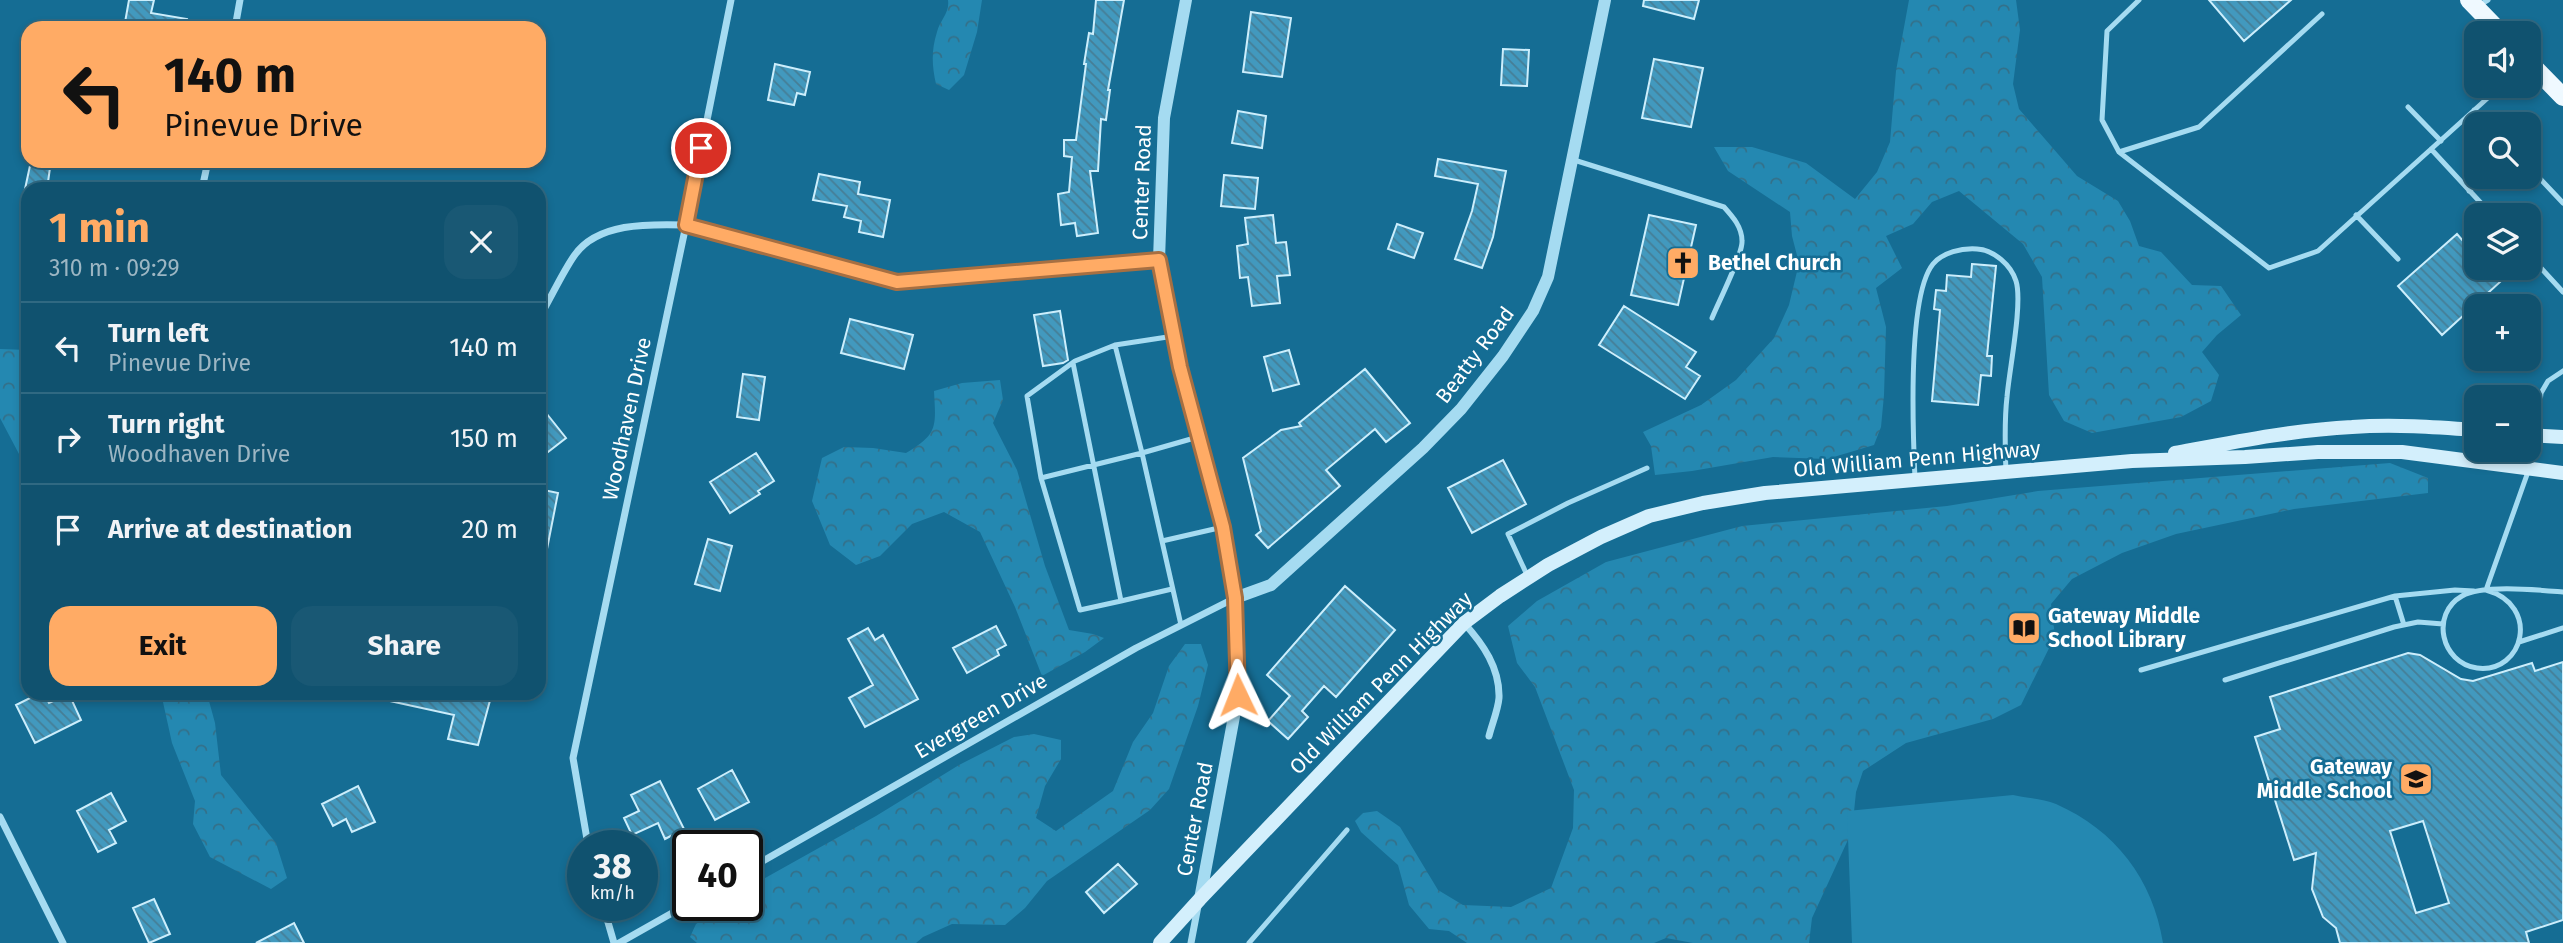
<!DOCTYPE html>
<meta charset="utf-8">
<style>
body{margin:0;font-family:"Fira Sans",sans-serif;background:#195874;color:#f1f3f6;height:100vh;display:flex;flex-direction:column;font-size:26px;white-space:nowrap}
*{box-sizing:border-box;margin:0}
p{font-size:23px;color:#9cb6c3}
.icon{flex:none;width:38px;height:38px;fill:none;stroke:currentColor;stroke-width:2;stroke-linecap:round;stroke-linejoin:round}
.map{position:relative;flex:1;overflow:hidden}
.drawer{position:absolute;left:21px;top:182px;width:525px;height:518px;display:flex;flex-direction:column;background:#10526f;border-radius:21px;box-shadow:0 4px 10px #0003,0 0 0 2px #306982}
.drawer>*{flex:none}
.hud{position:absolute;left:21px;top:21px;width:525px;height:147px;border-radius:21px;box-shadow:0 4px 10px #0003,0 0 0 2px #306982;background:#ffab65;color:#111;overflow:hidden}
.buttons{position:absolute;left:2464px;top:21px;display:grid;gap:14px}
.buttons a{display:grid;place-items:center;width:77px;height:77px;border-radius:14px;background:#10526f;box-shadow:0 4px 10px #0003,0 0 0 2px #306982;font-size:35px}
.speed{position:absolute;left:567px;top:830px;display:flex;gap:14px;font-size:35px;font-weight:700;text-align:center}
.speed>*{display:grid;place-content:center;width:91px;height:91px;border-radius:50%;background:#10526f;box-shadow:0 4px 10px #0003,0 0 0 2px #306982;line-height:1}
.speed small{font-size:18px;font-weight:400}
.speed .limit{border:4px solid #111;border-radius:10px;background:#fff;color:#111}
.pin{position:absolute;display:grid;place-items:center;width:60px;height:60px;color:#fff;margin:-30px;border:4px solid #fff;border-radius:50%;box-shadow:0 2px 7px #0007}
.me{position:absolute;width:77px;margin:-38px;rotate:358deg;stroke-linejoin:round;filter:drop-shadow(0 0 5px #0008)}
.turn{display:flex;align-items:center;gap:24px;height:147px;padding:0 28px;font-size:32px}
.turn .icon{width:91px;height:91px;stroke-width:2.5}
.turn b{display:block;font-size:49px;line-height:60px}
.round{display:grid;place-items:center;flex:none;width:74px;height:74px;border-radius:21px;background:#195874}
.headline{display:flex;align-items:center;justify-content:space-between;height:119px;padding:0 28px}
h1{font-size:42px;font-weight:700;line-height:52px;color:#ffab65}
.cta{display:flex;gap:14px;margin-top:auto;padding:14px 28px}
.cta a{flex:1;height:80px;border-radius:21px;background:#ffab65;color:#111;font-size:28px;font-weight:700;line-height:80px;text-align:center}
.cta a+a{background:#195874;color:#f1f3f6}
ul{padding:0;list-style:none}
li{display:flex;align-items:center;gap:21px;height:91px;padding:0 28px;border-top:2px solid #306982}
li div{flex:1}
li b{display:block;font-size:26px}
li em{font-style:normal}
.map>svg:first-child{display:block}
</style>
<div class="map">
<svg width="2563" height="943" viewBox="0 0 2563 943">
<defs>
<pattern id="forest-crowns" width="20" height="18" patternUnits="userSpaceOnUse" patternTransform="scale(1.75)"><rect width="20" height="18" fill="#2488b1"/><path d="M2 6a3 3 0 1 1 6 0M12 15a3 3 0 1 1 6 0" fill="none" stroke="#347089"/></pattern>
<pattern id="building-back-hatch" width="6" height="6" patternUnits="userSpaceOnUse" patternTransform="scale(1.75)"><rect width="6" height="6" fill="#4299be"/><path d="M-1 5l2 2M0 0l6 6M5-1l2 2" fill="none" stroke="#467e96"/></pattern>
</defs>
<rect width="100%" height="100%" fill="#156d94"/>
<path fill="url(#forest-crowns)" d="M948 0H982L977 32 964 75 949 90 936 84C932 66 931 51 937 32 940 20 950 13 948 0Z
M1909 0H2016L2020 30 2013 84 2019 109 2077 176 2118 201 2130 221 2139 246 2161 252 2192 285 2221 286 2241 315 2217 335 2202 352 2219 375 2211 401 2181 417 2092 433 2064 421 2049 395 2042 277 2023 244 1959 191 1932 202 1913 224 1886 236 1902 268 1876 288 1886 327 1884 395 1881 427 1874 445 1827 459 1773 457 1692 471 1655 475 1651 446 1643 432 1701 405 1736 380 1774 338 1789 305 1799 263 1792 236 1790 212 1728 171 1714 147H1752L1806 163 1855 199 1877 172 1890 142 1896 71Z
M0 349 28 350V471L0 418Z
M1000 380 1003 400 993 423 1017 470 1045 566 1069 630 1093 634 1104 638 1085 652 1042 676 1015 607 980 532 944 512 912 524 880 556 856 565 830 545 812 501 822 458 844 447 873 448 906 453C938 434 936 427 934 391L962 383Z
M2390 463 2428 478V493L2294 509 2176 534 2122 553 2072 579 2051 604 2055 636 2021 705 1993 719 1906 743 1863 771 1856 792 1852 831 1812 918 1809 943H1693L1666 938 1654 943H1467L1449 931 1429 929 1409 905 1398 865 1361 832 1355 821 1363 813 1377 811 1400 827 1438 890 1463 905 1511 907 1551 888 1573 828 1574 790 1535 687 1517 663 1508 626 1537 601 1606 562 1742 526 1947 506 2038 491Z
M1185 644H1201L1208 665 1198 706 1169 789 1150 810 1047 881 1025 908 1005 925 952 924 923 937 916 943H697L690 937 696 924 724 905H747V888L751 886 876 816 959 765 1014 737 1034 734 1061 740V759L1045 786 1036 818 1056 831 1113 791 1133 742 1153 713 1169 666Z
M161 693H214L209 701 215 723 221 775 276 843 287 878 271 889 210 857 193 824 195 801 172 743Z"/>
<path fill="#2488b1" d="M2013 795C2027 798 2043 799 2056 804 2115 830 2153 879 2163 943H1852L1847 811Z"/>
<path fill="url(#building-back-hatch)" stroke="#cceefc" stroke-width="2" fill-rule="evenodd" d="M129 0H154L151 13 187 19 186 28H124Z
M1096 0H1124L1108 90H1110L1106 120 1101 119 1098 171H1090L1098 233 1077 236 1075 223 1061 225 1058 194 1069 192 1072 157 1064 156V140H1076L1086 64H1084L1089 33 1093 34Z
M1644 0H1699L1694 19 1643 6Z
M2209 0H2291L2244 41Z
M1251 12 1291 18 1282 77 1243 72Z
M1503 49 1529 50 1527 86 1501 85Z
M1654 59 1703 68 1691 127 1642 118Z
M775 64 810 72 805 95 797 93 794 105 768 100Z
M1238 111 1266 116 1262 148 1232 143Z
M1438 159 1506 171 1493 237 1482 268 1455 259 1472 211 1478 184 1435 176Z
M31 161H51L47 189H25Z
M819 174 860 182 858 194 890 200 883 237 859 232 861 221 844 217 847 206 813 200Z
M1224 175 1258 178 1255 209 1221 206Z
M1273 215 1276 243 1286 242 1290 275 1277 276 1280 303 1252 306 1248 277 1240 278 1237 246 1248 244 1245 218Z
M1649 215 1696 225 1678 305 1631 295Z
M1397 224 1423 233 1414 258 1388 249Z
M2457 234 2476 256V268H2487L2500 282 2442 335 2398 286Z
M1972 264 1996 266 1987 356H1992L1991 376 1981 375 1978 405 1932 401 1940 310 1934 309 1936 290 1946 291 1947 275 1971 277Z
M1624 306 1696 352 1686 367 1700 376 1685 399 1599 345Z
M1060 311 1068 360 1063 363 1043 366 1034 315Z
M850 319 913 335 904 369 841 353Z
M1289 350 1299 384 1273 391 1264 357Z
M1365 369 1410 423 1386 442 1375 429 1326 470 1340 486 1268 548 1256 535 1261 531 1243 458 1281 430 1301 426 1299 423Z
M743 374 765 377 759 420 737 417Z
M539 404 566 438 539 459Z
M756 453 774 481 758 491 760 494 730 513 710 482Z
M1503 460 1526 504 1472 533 1448 488Z
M539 489 558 493 547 549H539Z
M708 539 732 546 720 591 695 584Z
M1345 586 1395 630 1336 697 1324 686 1302 711 1308 717 1288 739 1268 721 1290 696 1267 675Z
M996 626 1006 645 997 650 999 655 967 673 953 648Z
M868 628 875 640 883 635 918 699 865 727 849 698 873 685 848 639Z
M2408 653 2420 655 2461 679 2473 681 2532 663 2535 671 2563 662V920L2526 932 2529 943H2340L2336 928 2323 917 2312 889 2316 853 2294 860 2255 737 2280 729 2270 697ZM2423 821 2449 903 2416 913 2390 831Z
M40 693H44L49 703 69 694 81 720 35 743 16 705Z
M386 693H492L478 745 448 739 454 715 385 700Z
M732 770 749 802 715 820 698 789Z
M660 781 684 829 665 839 658 823 632 835 624 818 639 811 631 795Z
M358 786 375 822 352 832 346 819 333 826 322 804Z
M111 793 126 821 109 830 116 843 98 852 77 811Z
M1118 864 1137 884 1104 913 1086 892Z
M154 899 170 934 149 943 133 908Z
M294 923 304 943H256Z"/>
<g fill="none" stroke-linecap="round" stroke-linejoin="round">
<path stroke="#a5dbf1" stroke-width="5" d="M2139 0 2107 31 2102 120 2119 152 2269 268 2318 251 2501 86
M2478 6 2488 0
M2408 107 2441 141
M2474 110 2488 124
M2431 149 2492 215
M2119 152 2199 127 2322 14
M1574 160 1724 207C1733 217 1742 227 1742 241 1743 254 1718 303 1712 318
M2529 167 2563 203
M2469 191 2484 177
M2356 215 2398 259
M2529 255 2563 292
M1073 363 1121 601 1080 610 1041 478 1027 396 1075 361 1115 345
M1041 478 1142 453 1115 345 1174 336
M1915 479C1913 435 1907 296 1933 264 1943 252 1962 248 1977 249 1994 250 2011 265 2016 281 2023 303 2009 371 2007 397 2004 422 2005 447 2006 472
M1162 541 1223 527
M1527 575 1508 534 1568 503 1647 468
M2486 590C2541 605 2524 674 2477 668 2441 663 2430 614 2462 596 2482 584 2539 590 2563 592
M2486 590 2529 469 2536 435 2541 393 2548 381 2563 371
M2395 596 2404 625
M1121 601 1172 589
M1181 625 1142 453 1198 437
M2519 642 2563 628
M2141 670 2395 596 2455 590 2474 591
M2225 680 2394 627 2418 622 2443 624
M1249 943 1347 830"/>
<path stroke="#a5dbf1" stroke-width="7" d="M235 28 240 0
M202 189 208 161
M539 318C551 298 561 275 574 256 597 222 650 224 686 225L897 282 1159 260
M1464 623C1483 644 1500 668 1499 698 1498 710 1492 724 1489 736
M0 817 63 943
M588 845 573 758 686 225 731 0
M747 870 1136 648 1235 598
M603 905 614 943
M619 943 688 904
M1191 943 1198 906"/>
<path stroke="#a5dbf1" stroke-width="12" d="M1186 0 1164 118 1159 260 1180 367 1223 525 1235 598 1238 695 1200 899
M1235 598 1271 585 1423 448 1461 409 1503 356 1533 311 1548 277 1605 0"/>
<path stroke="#d3effc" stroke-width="14" d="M2529 435 2563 437
M2175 453C2234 442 2293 430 2352 427 2393 424 2435 427 2476 430
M1160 943 1200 899 1464 623 1500 596 1548 565 1601 537 1649 516 1703 503 1765 493 2132 461 2245 457 2318 452H2402L2563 473"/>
<path stroke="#eff9ff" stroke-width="18" d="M2469 0 2501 33
M2529 62 2563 97"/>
</g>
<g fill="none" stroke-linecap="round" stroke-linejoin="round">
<g stroke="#a66f42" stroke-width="18">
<path id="route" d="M701 148 686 225 897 282 1159 260 1180 367 1223 527 1235 598 1238 695"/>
</g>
<use href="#route" stroke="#ffab65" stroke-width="12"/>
</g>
<defs>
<g id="church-square" transform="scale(1.75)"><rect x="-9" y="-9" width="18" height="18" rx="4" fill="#ffab65" stroke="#156d94"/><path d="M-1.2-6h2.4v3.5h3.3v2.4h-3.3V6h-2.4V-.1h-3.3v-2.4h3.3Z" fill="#111"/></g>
<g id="library-square" transform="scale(1.75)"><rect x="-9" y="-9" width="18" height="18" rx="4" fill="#ffab65" stroke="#156d94"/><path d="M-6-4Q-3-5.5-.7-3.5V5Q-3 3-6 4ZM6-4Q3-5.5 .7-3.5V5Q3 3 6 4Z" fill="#111"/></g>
<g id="school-square" transform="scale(1.75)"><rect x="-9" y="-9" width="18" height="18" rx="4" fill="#ffab65" stroke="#156d94"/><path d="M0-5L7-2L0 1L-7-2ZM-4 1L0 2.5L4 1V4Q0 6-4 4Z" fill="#111"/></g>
</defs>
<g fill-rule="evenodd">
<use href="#church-square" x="1683" y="263"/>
<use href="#library-square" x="2024" y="628"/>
<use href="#school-square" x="2416" y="779"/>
</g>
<g text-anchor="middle" stroke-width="5" stroke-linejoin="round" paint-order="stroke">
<g font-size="21" fill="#fff" stroke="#156d94">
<text transform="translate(1142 182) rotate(-88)" y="7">Center Road</text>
<text transform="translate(1475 355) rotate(-53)" y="7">Beatty Road</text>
<text transform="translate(627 419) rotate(-78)" y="7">Woodhaven Drive</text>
<text transform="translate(1917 459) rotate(-5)" y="7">Old William Penn Highway</text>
<text transform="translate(1381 683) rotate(-45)" y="7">Old William Penn Highway</text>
<text transform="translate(981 716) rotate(-30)" y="7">Evergreen Drive</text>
<text transform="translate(1195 819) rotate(-79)" y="7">Center Road</text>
</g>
<g font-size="21" font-weight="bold" fill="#fff" stroke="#156d94" text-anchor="start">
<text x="1708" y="270">Bethel Church</text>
<text x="2048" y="623">Gateway Middle<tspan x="2048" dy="24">School Library</tspan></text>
<text x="2392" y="774" text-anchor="end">Gateway<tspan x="2392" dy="24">Middle School</tspan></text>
</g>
</g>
</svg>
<div class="buttons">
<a><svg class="icon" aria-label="sound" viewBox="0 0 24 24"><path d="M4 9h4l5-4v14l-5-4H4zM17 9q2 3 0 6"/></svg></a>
<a><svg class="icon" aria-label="search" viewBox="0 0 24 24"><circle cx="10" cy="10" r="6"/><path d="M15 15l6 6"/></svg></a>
<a><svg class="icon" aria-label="layers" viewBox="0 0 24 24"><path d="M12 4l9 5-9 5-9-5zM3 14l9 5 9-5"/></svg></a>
<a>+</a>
<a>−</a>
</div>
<div class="speed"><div>38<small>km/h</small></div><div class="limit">40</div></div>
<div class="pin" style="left:701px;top:148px;background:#d93025"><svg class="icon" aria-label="arrive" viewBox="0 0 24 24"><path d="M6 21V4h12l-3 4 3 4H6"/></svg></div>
<svg class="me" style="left:1238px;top:695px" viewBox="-20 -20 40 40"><path d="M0-17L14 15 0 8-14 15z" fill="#ffab65" stroke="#fff" stroke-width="4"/></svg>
<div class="hud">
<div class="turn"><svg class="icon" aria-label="left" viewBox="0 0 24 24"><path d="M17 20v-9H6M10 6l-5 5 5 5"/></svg><div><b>140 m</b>Pinevue Drive</div></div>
</div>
<section class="drawer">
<div class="headline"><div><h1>1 min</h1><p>310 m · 09:29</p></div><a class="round"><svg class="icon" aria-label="close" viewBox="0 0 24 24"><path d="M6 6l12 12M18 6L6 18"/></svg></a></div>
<ul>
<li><svg class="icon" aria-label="left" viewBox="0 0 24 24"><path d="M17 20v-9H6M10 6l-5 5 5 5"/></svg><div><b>Turn left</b><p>Pinevue Drive</p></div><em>140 m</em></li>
<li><svg class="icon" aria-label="right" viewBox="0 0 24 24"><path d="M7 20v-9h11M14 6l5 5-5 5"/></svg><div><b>Turn right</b><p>Woodhaven Drive</p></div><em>150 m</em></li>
<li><svg class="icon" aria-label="arrive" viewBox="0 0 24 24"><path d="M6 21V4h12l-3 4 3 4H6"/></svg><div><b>Arrive at destination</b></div><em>20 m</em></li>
</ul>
<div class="cta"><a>Exit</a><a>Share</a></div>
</section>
</div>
